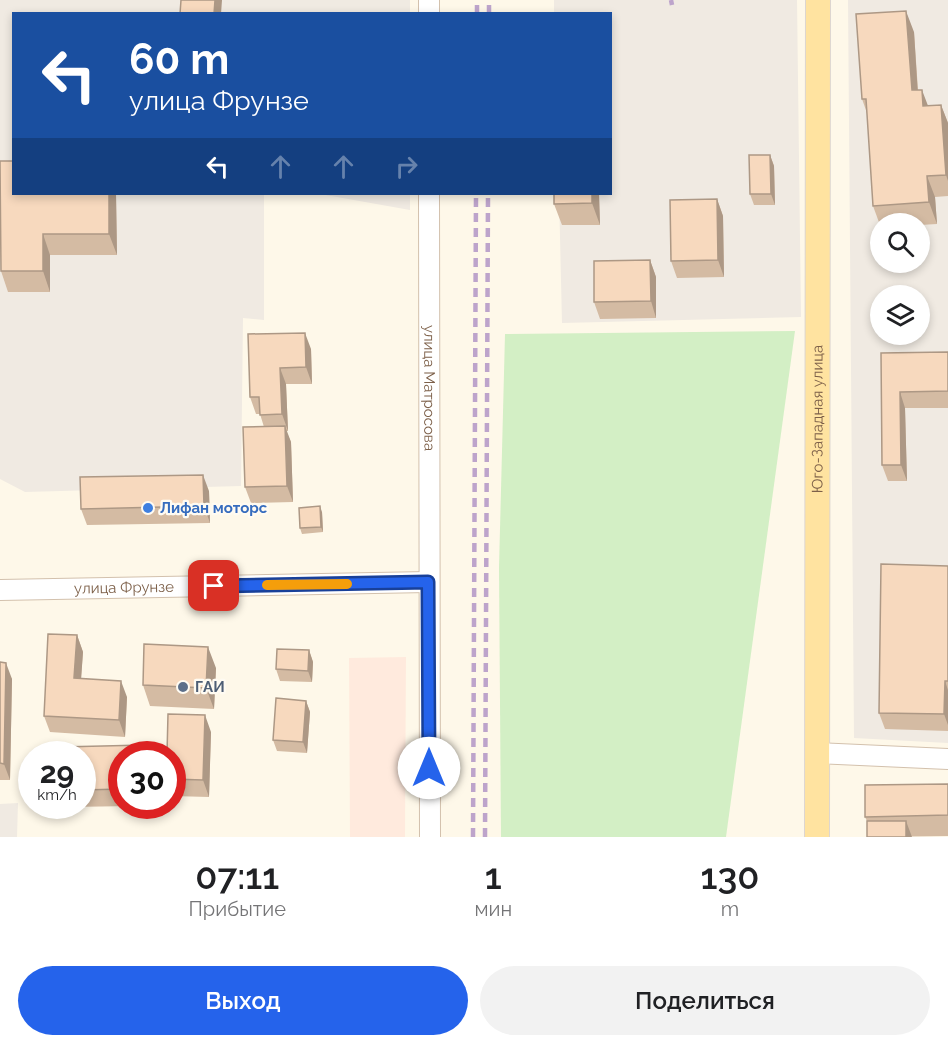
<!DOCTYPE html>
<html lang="ru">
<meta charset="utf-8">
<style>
body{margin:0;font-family:Raleway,sans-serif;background:#f2f2f2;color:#202124;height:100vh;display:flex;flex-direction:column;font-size:22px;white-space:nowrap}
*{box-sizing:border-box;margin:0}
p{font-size:20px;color:#757577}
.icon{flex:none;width:33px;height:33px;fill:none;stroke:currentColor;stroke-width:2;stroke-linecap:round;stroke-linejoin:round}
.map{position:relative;height:837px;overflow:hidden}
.side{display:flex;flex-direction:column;background:#fff;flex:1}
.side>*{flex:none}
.banner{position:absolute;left:12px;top:12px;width:600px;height:183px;border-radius:0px;box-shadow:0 3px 9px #0003;background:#1a4fa0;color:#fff;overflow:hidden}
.fabs{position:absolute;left:870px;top:213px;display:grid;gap:12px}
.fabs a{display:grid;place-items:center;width:60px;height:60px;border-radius:50%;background:#fff;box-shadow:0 3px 9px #0003;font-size:30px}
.speed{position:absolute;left:18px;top:741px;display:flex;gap:12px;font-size:30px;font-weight:700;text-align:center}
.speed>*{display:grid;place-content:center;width:78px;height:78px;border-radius:50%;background:#fff;box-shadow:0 3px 9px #0003;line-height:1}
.speed small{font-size:15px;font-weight:400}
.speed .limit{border:9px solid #d22;background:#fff;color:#111}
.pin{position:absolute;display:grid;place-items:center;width:51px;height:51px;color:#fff;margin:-26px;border-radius:12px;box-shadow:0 3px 9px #0006}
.me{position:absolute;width:66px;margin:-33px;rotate:0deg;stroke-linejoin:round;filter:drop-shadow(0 0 4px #0008)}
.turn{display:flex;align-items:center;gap:21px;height:126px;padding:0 18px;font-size:27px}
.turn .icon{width:78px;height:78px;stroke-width:2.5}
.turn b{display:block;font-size:42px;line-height:51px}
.lanes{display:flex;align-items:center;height:57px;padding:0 18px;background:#0003;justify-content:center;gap:30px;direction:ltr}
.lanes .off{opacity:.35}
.eta{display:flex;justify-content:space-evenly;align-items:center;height:102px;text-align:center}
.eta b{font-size:36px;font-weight:600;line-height:42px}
.primary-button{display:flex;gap:12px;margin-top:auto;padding:12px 18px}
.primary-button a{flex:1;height:69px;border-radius:36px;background:#2563eb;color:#fff;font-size:24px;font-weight:600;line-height:69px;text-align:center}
.primary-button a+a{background:#f2f2f2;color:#202124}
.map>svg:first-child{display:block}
</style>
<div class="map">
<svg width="948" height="837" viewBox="0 0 948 837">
<rect width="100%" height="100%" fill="#fef8e9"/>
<path fill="#ffeadd" d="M406 657 405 837H350L349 658Z"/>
<path fill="#f0eae2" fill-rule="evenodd" d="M0 0H410V14H14V194H264V320L243 318 241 486 25 492 0 479Z
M554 0H797L801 317 562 323 559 194H610V14L554 13Z
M848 0H948V743L854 738ZM880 224H920V262H880ZM880 296H920V334H880Z
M320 194H410V210Z
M18 803 17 837H0V804Z"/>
<path fill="#d3efc5" d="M795 331 726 837H501L499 568 505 334Z"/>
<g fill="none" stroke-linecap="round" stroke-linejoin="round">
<g stroke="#d3c1ad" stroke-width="22">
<g id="minor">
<path d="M429 14V0"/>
<path id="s1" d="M429 194 430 837"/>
<path id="s2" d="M0 590 428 582"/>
<path d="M816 753 948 759"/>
</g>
</g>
<g stroke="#ddd6d0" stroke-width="26">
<g id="major">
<path id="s3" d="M817 837 818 0"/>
</g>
</g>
<use href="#minor" stroke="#fff" stroke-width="20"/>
<use href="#major" stroke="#ffe3a0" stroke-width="24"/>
<path stroke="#bda4cb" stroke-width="4.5" stroke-dasharray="9 6" stroke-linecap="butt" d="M671 0 672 5
M477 14V0
M489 14V0
M473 837 476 194
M485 837 488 194"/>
</g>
<path fill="#d4bba3" d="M914 32 918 90 928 106 941 105 948 123V196L935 197 937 224 920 225V224H880V225L873 206 867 113 862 99Z
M770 155 774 166 775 205H754L750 194Z
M0 161 116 194 117 255H50V292H8L1 271Z
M554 194H599L600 225H562L554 204Z
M717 199 723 216 724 277 677 278 671 261Z
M650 260 656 277V318L600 319 594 302Z
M248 334 311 349 312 384H286L288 431H286L291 442 293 502 251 503 245 487 264 427 260 414H256L250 397Z
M948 352V408H905L907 481H888L882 465 881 353Z
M209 491 210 523 87 525 81 509Z
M322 512 323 532 302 534 300 528Z
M948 566V731L885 729 879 713Z
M77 635 83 652 81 678 127 697 125 737 50 732 44 716Z
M309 650 313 662 312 682 280 681 276 669Z
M0 662 12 679 10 780H0Z
M216 668 214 709 150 706 143 685Z
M306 701 310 712 307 753 277 751 273 740Z
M211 732 209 797 172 796V754Z
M82 754H122V806H134L68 807 67 806H82Z
M948 784V836L867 837V821L865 817Z"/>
<path fill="#ad9885" d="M215 0H222L221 14H214Z
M906 11 914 32 919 112 912 90Z
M922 90 930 111 923 106Z
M941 105 948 123V181L946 175Z
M770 155 774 166 775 205 771 194Z
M927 176 935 197 937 224 929 202Z
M109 194H116L117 255 109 234Z
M592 194H599L600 225 592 203Z
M717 199 723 216 724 277 718 260Z
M43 234 50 255V292L43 271Z
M650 260 656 277V318L651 301Z
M305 333 311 349 312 384 306 367Z
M280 368 286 384 288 431 282 414Z
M900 392 905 408 907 481 901 465Z
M285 426 291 442 293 502 287 486Z
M203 475 209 491 210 523 204 506Z
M320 506 322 512 323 532 321 527Z
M77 635 83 652 80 694 74 678Z
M208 647 216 668 214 709 206 688Z
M309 650 313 662 312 682 308 671Z
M6 663 12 679 10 780 4 764Z
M121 681 127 697 125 737 119 720Z
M945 681 948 690V725L944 714Z
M306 701 310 712 307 753 303 742Z
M205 715 211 732 209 797 203 780Z
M906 821 912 837H906Z"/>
<path fill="#f7d9be" stroke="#ad9885" stroke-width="1.5" d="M181 0H215L214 14H180Z
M906 11 912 90H922L923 106 941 105 946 175 927 176 929 202 873 206 866 99H862L856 14Z
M749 155H770L771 194H750Z
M0 161H14V194H109V234H43V271H1Z
M554 194H592V203L554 204Z
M717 199 718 260 671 261 670 200Z
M650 260 651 301 594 302V261Z
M305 333 306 367 280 368 282 414 260 415 259 397H250L248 334Z
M948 352V391L900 392 901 465H882L881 353Z
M285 426 287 486 245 487 243 427Z
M203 475 204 506 81 509 80 477Z
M320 506 321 527 300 528 299 508Z
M881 564 948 566V681H945L944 714 879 713Z
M48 634 77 635 74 678 121 681 119 720 44 716Z
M144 644 208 647 206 688 143 685Z
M277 649 309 650 308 671 276 669Z
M0 662 6 663 4 764 0 763Z
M276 698 306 701 303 742 273 740Z
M168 714 205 715 203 780 172 779V754H167Z
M144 745V754H122V789L82 790V754H61V747Z
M948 784V815L865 817V785Z
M867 821H906V837H867Z"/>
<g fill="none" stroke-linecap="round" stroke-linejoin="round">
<g stroke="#184099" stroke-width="15">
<path id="route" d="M214 586 428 582 429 768"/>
</g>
<use href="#route" stroke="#2563eb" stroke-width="10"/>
<path stroke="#f59e0b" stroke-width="10" d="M267 585 347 584"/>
</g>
<circle fill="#3f7fe0" stroke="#fffbf2" stroke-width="2" cx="148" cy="508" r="6"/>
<circle fill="#5c6f8a" stroke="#fffbf2" stroke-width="2" cx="183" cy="687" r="6"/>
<g text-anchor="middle" stroke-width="4.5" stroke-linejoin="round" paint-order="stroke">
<g font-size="15" fill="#7d6049" stroke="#fffbf2">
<text dy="5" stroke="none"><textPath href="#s1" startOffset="194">улица Матросова</textPath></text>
<text dy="5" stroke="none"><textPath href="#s3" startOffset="418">Юго-Западная улица</textPath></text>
<text dy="5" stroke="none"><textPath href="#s2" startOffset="124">улица Фрунзе</textPath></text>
</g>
<g font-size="15" font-weight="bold" fill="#366cbe" stroke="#fffbf2" text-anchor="start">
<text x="160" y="513">Лифан моторс</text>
</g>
<g font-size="15" font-weight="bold" fill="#4e5e75" stroke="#fffbf2" text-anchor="start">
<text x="195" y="692">ГАИ</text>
</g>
</g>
</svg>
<div class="fabs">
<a><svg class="icon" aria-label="search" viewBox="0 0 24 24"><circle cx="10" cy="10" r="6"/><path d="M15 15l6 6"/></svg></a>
<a><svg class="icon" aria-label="layers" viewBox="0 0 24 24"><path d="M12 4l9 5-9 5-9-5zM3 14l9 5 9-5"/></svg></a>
</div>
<div class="speed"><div>29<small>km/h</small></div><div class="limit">30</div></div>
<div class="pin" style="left:214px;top:586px;background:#d93025"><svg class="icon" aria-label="arrive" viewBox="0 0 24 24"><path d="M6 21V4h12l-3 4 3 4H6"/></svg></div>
<svg class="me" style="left:429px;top:768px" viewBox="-20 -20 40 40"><circle r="19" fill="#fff"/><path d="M0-13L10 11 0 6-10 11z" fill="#2563eb"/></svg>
<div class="banner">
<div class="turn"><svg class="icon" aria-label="left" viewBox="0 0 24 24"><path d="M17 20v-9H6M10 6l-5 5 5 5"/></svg><div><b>60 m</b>улица Фрунзе</div></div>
<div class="lanes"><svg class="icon" aria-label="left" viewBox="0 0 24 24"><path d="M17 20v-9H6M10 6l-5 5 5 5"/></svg><svg class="icon off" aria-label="ahead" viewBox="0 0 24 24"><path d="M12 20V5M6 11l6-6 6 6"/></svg><svg class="icon off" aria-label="ahead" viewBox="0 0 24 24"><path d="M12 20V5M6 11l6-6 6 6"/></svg><svg class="icon off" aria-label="right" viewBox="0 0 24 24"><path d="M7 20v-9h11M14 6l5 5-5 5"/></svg></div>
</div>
</div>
<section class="side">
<div class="eta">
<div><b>07:11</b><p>Прибытие</p></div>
<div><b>1</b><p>мин</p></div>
<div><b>130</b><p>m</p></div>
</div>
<div class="primary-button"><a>Выход</a><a>Поделиться</a></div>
</section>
